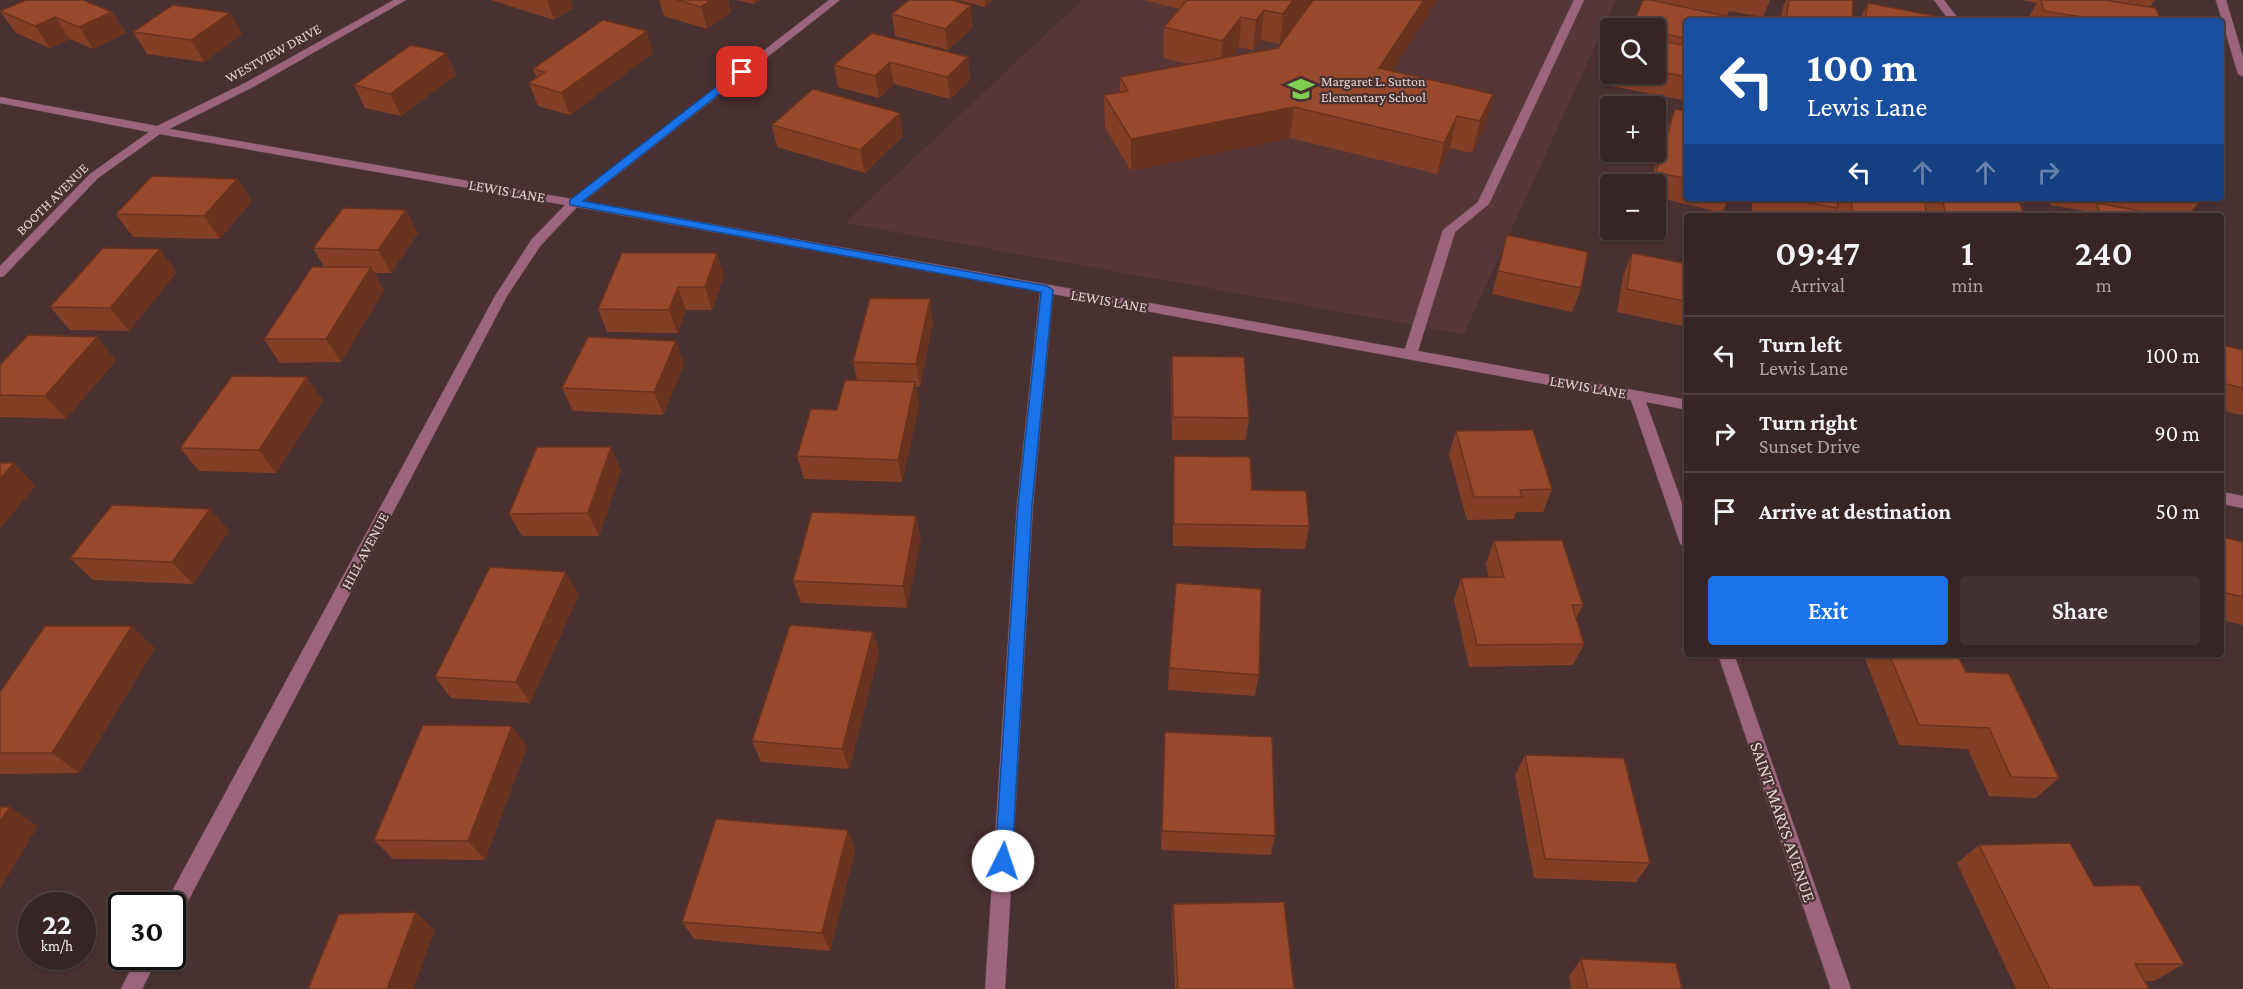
<!DOCTYPE html>
<meta charset="utf-8">
<style>
body{margin:0;font-family:"Crimson Pro",serif;background:#423032;color:#f1f3f6;height:100vh;display:flex;flex-direction:column;font-size:22px;white-space:nowrap}
*{box-sizing:border-box;margin:0}
p{font-size:20px;color:#aaa4a7}
.icon{flex:none;width:33px;height:33px;fill:none;stroke:currentColor;stroke-width:2;stroke-linecap:round;stroke-linejoin:round}
.map{position:relative;flex:1;overflow:hidden}
.sheet{position:absolute;left:1684px;top:213px;width:540px;height:444px;display:flex;flex-direction:column;background:#372425;border-radius:6px;box-shadow:0 2px 4px #0004,0 0 0 2px #514142}
.sheet>*{flex:none}
.guide{position:absolute;left:1684px;top:18px;width:540px;height:183px;border-radius:6px;box-shadow:0 2px 4px #0004,0 0 0 2px #514142;background:#1a4fa0;color:#fff;overflow:hidden}
.tools{position:absolute;left:1600px;top:18px;display:grid;gap:12px}
.tools a{display:grid;place-items:center;width:66px;height:66px;border-radius:6px;background:#372425;box-shadow:0 2px 4px #0004,0 0 0 2px #514142;font-size:30px}
.speed{position:absolute;left:18px;top:892px;display:flex;gap:12px;font-size:30px;font-weight:700;text-align:center}
.speed>*{display:grid;place-content:center;width:78px;height:78px;border-radius:50%;background:#372425;box-shadow:0 2px 4px #0004,0 0 0 2px #514142;line-height:1}
.speed small{font-size:15px;font-weight:400}
.speed .limit{border:3px solid #111;border-radius:9px;background:#fff;color:#111}
.pin{position:absolute;display:grid;place-items:center;width:51px;height:51px;color:#fff;margin:-26px;border-radius:12px;box-shadow:0 3px 9px #0006}
.me{position:absolute;width:66px;margin:-33px;rotate:4deg;stroke-linejoin:round;filter:drop-shadow(0 0 4px #0008)}
.turn{display:flex;align-items:center;gap:21px;height:126px;padding:0 24px;font-size:27px}
.turn .icon{width:78px;height:78px;stroke-width:2.5}
.turn b{display:block;font-size:42px;line-height:51px}
.lanes{display:flex;align-items:center;height:57px;padding:0 24px;background:#0003;justify-content:center;gap:30px;direction:ltr}
.lanes .off{opacity:.35}
.eta{display:flex;justify-content:space-evenly;align-items:center;height:102px;text-align:center}
.eta b{font-size:36px;font-weight:600;line-height:42px}
.primary-button{display:flex;gap:12px;margin-top:auto;padding:12px 24px}
.primary-button a{flex:1;height:69px;border-radius:6px;background:#1a73e8;color:#fff;font-size:24px;font-weight:600;line-height:69px;text-align:center}
.primary-button a+a{background:#423032;color:#f1f3f6}
ul{padding:0;list-style:none}
li{display:flex;align-items:center;gap:18px;height:78px;padding:0 24px;border-top:2px solid #514142}
li div{flex:1}
li b{display:block;font-size:22px}
li em{font-style:normal}
.map>svg:first-child{display:block}
</style>
<div class="map">
<svg width="2243" height="989" viewBox="0 0 2243 989">
<rect width="100%" height="100%" fill="#493031"/>
<path fill="#573638" d="M1082 0H1616L1464 334 845 223Z"/>
<g fill="none" stroke-linecap="round" stroke-linejoin="round">
<g stroke="#654d4e" stroke-width="1">
<path id="minor" d="M394 0H406L253 87 169 129 572 199 829 0H840L584 201 1405 349 1443 230 1478 202 1574 0H1584L1489 204 1455 232 1418 351 1688 400V410L1646 402 1688 520V549L1683 547 1680 543 1631 400 1053 294 1033 505 1005 989H985L1017 505 1040 292 577 207 541 245 507 296 179 918 172 920V906H164L165 904 495 296 532 239 565 205 160 134 98 178 4 276 0 277V266L90 174 149 132 0 103V97L157 126 245 83Z
M1934 0H1944L1960 21H1950Z
M2216 0H2226L2243 57V77L2238 74Z
M2222 492 2243 496V508L2222 504Z
M1718 654H1734L1851 989H1831Z
M137 957H158L142 989H121Z"/>
</g>
<use href="#minor" fill="#9d657d" fill-rule="evenodd"/>
</g>
<path fill="#833f26" d="M491 0H571L573 8 554 20Z
M659 0H728L731 12 707 29 664 16Z
M736 0H760L754 4Z
M958 0H993L985 7Z
M1143 0H1312L1280 44 1261 40 1253 50 1239 47 1232 56 1278 48 1313 0H1437L1392 71 1493 94 1486 125 1472 153 1450 148 1437 174 1290 138 1131 171 1105 127 1104 95 1120 93V77L1189 64 1163 58 1164 27 1180 9Z
M1643 0H1770L1763 17 1729 11 1727 16 1688 21V101L1611 86 1615 74H1656V28H1631Z
M1786 0H1853L1852 21H1780L1783 7Z
M2020 0H2155L2150 7 2161 21H2028V18L2037 3Z
M1868 3 1934 21H1859Z
M0 11 112 12 126 33 93 49 70 39 50 48 16 33Z
M230 13 242 34 204 62 147 54 133 32Z
M892 14 973 27 948 50 895 36Z
M446 53 456 75 401 116 365 108 354 85Z
M653 53 570 115 538 106 529 83 537 78 533 69Z
M968 57 970 80 950 99 894 84 879 98 838 87 834 65Z
M1675 109 1688 112V198H1729L1722 213 1656 197V184H1650L1666 132Z
M772 125 903 136 865 173 777 147Z
M237 179 252 201 220 239 133 237 116 214Z
M1752 198H2018L2024 216H1838L1837 209 1834 216H1752Z
M2048 198H2196L2198 203 2188 216H2088L2091 212 2050 205Z
M418 233 391 273H374L384 290 341 362 280 363 264 339 324 267 313 248Z
M1507 236 1581 288 1572 312 1492 294Z
M622 253 724 276 712 310H686L678 333 607 332 598 309Z
M1632 253 1688 264V327L1617 312 1623 276Z
M177 272 129 331 70 330 50 307Z
M933 322 920 387H916L919 405 902 482 804 479 797 456 837 410 857 380 853 362Z
M2222 345 2243 350V415L2222 411Z
M1172 356 1249 418 1246 440H1172L1171 380Z
M116 360 66 419 0 417V365Z
M684 364 663 415 573 411 562 388Z
M323 400 276 473 199 471 180 448Z
M1456 431 1552 489 1543 512H1516L1514 519 1467 520 1449 454Z
M1174 456 1252 490 1309 526 1305 549 1173 546V479Z
M621 470 599 536H522L509 514Z
M210 509 229 531 193 584 93 580 70 558Z
M2222 537 2243 542V625L2222 620Z
M921 538 907 608 801 603 793 581Z
M1494 541 1583 605 1576 619 1584 644 1573 665 1469 667 1454 600 1461 578H1489L1486 564Z
M579 594 530 703 451 698 435 677Z
M873 632 879 653 849 769 761 762 752 741Z
M155 648 79 773 0 774V692Z
M1863 654H1957L1966 672 2059 778 2036 798 1989 796 1968 749 1899 745Z
M1169 668 1259 675 1255 696 1168 690Z
M1165 732 1275 836 1271 855 1161 850Z
M527 746 485 860 393 859 374 840Z
M1525 755 1650 863 1636 882 1534 878 1515 775Z
M1979 845 2094 886 2184 964 2154 981H2144L2149 989H2016L1957 863Z
M855 850 830 951 694 939 682 922Z
M1173 904 1294 989H1175L1172 922Z
M1581 959 1682 989H1571L1569 976Z"/>
<path fill="#6a331f" d="M547 0H571L573 8 554 20Z
M711 0H728L731 12 707 29 701 7Z
M753 0H760L754 4Z
M985 0H993L985 7Z
M1293 0H1312L1280 44 1283 14Z
M1424 0H1437L1374 99 1379 68Z
M971 5 973 27 948 50 945 29Z
M1264 10 1261 40 1253 50 1256 20Z
M112 12 126 33 93 49 79 27Z
M230 13 242 34 204 62 191 40Z
M55 17 70 39 50 48 35 26Z
M1241 17 1239 47 1220 71 1222 41Z
M647 31 653 53 570 115 561 93Z
M446 53 456 75 401 116 390 94Z
M968 57 970 80 950 99 947 77Z
M890 62 894 84 879 98 875 76Z
M1493 94 1486 125 1472 153 1480 121Z
M1294 107 1290 138 1131 171V139Z
M900 113 903 136 865 173 860 150Z
M1457 116 1450 148 1437 174 1444 143Z
M237 179 252 201 220 239 204 216Z
M406 210 418 233 391 273 378 250Z
M160 249 177 272 129 331 110 308Z
M717 253 724 276 712 310 705 287Z
M371 267 384 290 341 362 326 339Z
M678 287 686 310 678 333 669 310Z
M930 299 933 322 920 387 916 364Z
M97 337 116 360 66 419 45 396Z
M676 341 684 364 663 415 654 392Z
M307 377 323 400 276 473 259 450Z
M915 382 919 405 902 482 898 460Z
M611 447 621 470 599 536 588 513Z
M14 463 36 486 0 528V479Z
M210 509 229 531 193 584 172 562Z
M916 516 921 538 907 608 903 586Z
M566 572 579 594 530 703 516 682Z
M132 626 155 648 79 773 52 753Z
M873 632 879 653 849 769 842 749Z
M512 726 527 746 485 860 468 841Z
M10 807 38 826 0 889V822Z
M848 830 855 850 830 951 822 933Z
M416 912 435 930 413 989H387Z"/>
<path fill="#98492c" stroke="#6a331f" stroke-width="1.5" d="M26 0H83L112 12 79 27 55 17 35 26 0 11Z
M677 0H711L701 7Z
M909 0H950L971 5 945 29 892 14Z
M1187 0H1293L1283 14 1264 10 1256 20 1241 17 1222 41 1164 27Z
M1313 0H1424L1379 68 1493 94 1480 121 1457 116 1444 143 1294 107 1131 139 1104 95 1128 91 1120 77 1278 48Z
M1643 0H1651L1749 21H1688V39L1656 32V28H1641L1632 26Z
M1789 0H1853L1852 21H1786Z
M2041 0H2103L2156 8 2161 21H2107L2044 11Z
M1868 3 1935 16 1934 21H1865Z
M173 5 230 13 191 40 133 32Z
M603 20 647 31 561 93 529 83 545 72 533 69Z
M872 33 968 57 947 77 890 62 875 76 834 65Z
M1656 40 1688 46V77L1656 71Z
M411 45 446 53 390 94 354 85Z
M813 89 900 113 860 150 772 125Z
M1675 109 1688 112V179L1656 172Z
M152 176 237 179 204 216 116 214Z
M1782 198H1837L1838 208Z
M1851 198H1924L1927 216H1883L1852 211Z
M1942 198H2018L2024 216H1946Z
M2166 198H2196L2198 203Z
M2097 203 2167 216H2100Z
M343 208 406 210 378 250 313 248Z
M2049 211 2075 216H2050Z
M1507 235 1588 252 1581 288 1498 271Z
M103 248 160 249 110 308 50 307Z
M622 253H717L705 287H678L669 310 598 309Z
M1632 253 1688 264V302L1627 289Z
M312 267H371L326 339H264Z
M870 298 930 299 916 364 853 362Z
M28 335 97 337 45 396 0 395V365Z
M588 337 676 341 654 392 562 388Z
M2222 345 2243 350V388L2222 383Z
M1172 356 1244 357 1249 418 1173 417Z
M232 376 307 377 259 450 180 448Z
M845 380 915 382 898 460 797 456 811 409 837 410Z
M1533 430 1552 489 1520 490 1522 497H1474L1456 431Z
M537 447H611L588 513 509 514Z
M1174 456 1250 457 1252 490 1306 491 1309 526 1174 524Z
M0 463H14L0 479Z
M112 505 210 509 172 562 70 558Z
M812 512 916 516 903 586 793 581Z
M2222 537 2243 542V597L2222 592Z
M1562 540 1583 605H1572L1584 644 1477 645 1461 578 1504 577 1494 541Z
M490 567 566 572 516 682 435 677Z
M1176 583 1261 589 1259 675 1169 668Z
M790 625 873 632 842 749 752 741Z
M45 626H132L52 753H0V692Z
M1889 654H1957L1966 672 2009 674 2059 778 2011 777 1989 728 1919 725Z
M423 725 512 726 468 841 374 840Z
M1165 732 1272 737 1275 836 1162 831Z
M1525 755 1624 758 1650 863 1545 859Z
M0 807H10L0 822Z
M716 819 848 830 822 933 682 922Z
M2070 843 2094 886 2139 885 2184 964H2135L2149 989H2050L1979 845Z
M1284 902 1294 989H1178L1173 904Z
M416 912 387 989H308L339 914Z
M1581 959 1676 963 1682 989H1588Z"/>
<path fill="#1a73e8" stroke="#114b97" stroke-width="1.5" d="M738 70 747 72 583 201 1047 286 1053 290 1032 505 1012 861 1009 867 1003 869 997 867 995 861 1018 505 1041 292 570 205V200Z"/>
<defs>
<g id="school-bare" transform="scale(2.07)"><path d="M0-5L7-2L0 1L-7-2ZM-4 1L0 2.5L4 1V4Q0 6-4 4Z" fill="#7fd052" stroke="#493031" stroke-width="2.5" paint-order="stroke"/></g>
</defs>
<g fill-rule="evenodd">
<use href="#school-bare" x="1301" y="89"/>
</g>
<g text-anchor="middle" stroke-width="4.5" stroke-linejoin="round" paint-order="stroke">
<g font-size="14" fill="#e4d3d3" stroke="#493031">
<text transform="translate(273 53) rotate(-29)" y="5">WESTVIEW DRIVE</text>
<text transform="translate(52 199) rotate(-45)" y="5">BOOTH AVENUE</text>
</g>
<g font-size="14" fill="#e4d3d3" stroke="#493031" text-anchor="start">
<text x="1321" y="86">Margaret L. Sutton<tspan x="1321" dy="16">Elementary School</tspan></text>
</g>
<g font-size="15" fill="#e4d3d3" stroke="#493031">
<text transform="translate(507 191) rotate(10)" y="5">LEWIS LANE</text>
<text transform="translate(1109 301) rotate(10)" y="5">LEWIS LANE</text>
<text transform="translate(1588 387) rotate(10)" y="5">LEWIS LANE</text>
<text transform="translate(365 551) rotate(-62)" y="5">HILL AVENUE</text>
</g>
<g font-size="18" fill="#e4d3d3" stroke="#493031">
<text transform="translate(1783 822) rotate(71)" y="6">SAINT MARYS AVENUE</text>
</g>
</g>
</svg>
<div class="tools">
<a><svg class="icon" aria-label="search" viewBox="0 0 24 24"><circle cx="10" cy="10" r="6"/><path d="M15 15l6 6"/></svg></a>
<a>+</a>
<a>−</a>
</div>
<div class="speed"><div>22<small>km/h</small></div><div class="limit">30</div></div>
<div class="pin" style="left:742px;top:72px;background:#d93025"><svg class="icon" aria-label="arrive" viewBox="0 0 24 24"><path d="M6 21V4h12l-3 4 3 4H6"/></svg></div>
<svg class="me" style="left:1003px;top:861px" viewBox="-20 -20 40 40"><circle r="19" fill="#fff"/><path d="M0-13L10 11 0 6-10 11z" fill="#1a73e8"/></svg>
<div class="guide">
<div class="turn"><svg class="icon" aria-label="left" viewBox="0 0 24 24"><path d="M17 20v-9H6M10 6l-5 5 5 5"/></svg><div><b>100 m</b>Lewis Lane</div></div>
<div class="lanes"><svg class="icon" aria-label="left" viewBox="0 0 24 24"><path d="M17 20v-9H6M10 6l-5 5 5 5"/></svg><svg class="icon off" aria-label="ahead" viewBox="0 0 24 24"><path d="M12 20V5M6 11l6-6 6 6"/></svg><svg class="icon off" aria-label="ahead" viewBox="0 0 24 24"><path d="M12 20V5M6 11l6-6 6 6"/></svg><svg class="icon off" aria-label="right" viewBox="0 0 24 24"><path d="M7 20v-9h11M14 6l5 5-5 5"/></svg></div>
</div>
<section class="sheet">
<div class="eta">
<div><b>09:47</b><p>Arrival</p></div>
<div><b>1</b><p>min</p></div>
<div><b>240</b><p>m</p></div>
</div>
<ul>
<li><svg class="icon" aria-label="left" viewBox="0 0 24 24"><path d="M17 20v-9H6M10 6l-5 5 5 5"/></svg><div><b>Turn left</b><p>Lewis Lane</p></div><em>100 m</em></li>
<li><svg class="icon" aria-label="right" viewBox="0 0 24 24"><path d="M7 20v-9h11M14 6l5 5-5 5"/></svg><div><b>Turn right</b><p>Sunset Drive</p></div><em>90 m</em></li>
<li><svg class="icon" aria-label="arrive" viewBox="0 0 24 24"><path d="M6 21V4h12l-3 4 3 4H6"/></svg><div><b>Arrive at destination</b></div><em>50 m</em></li>
</ul>
<div class="primary-button"><a>Exit</a><a>Share</a></div>
</section>
</div>
